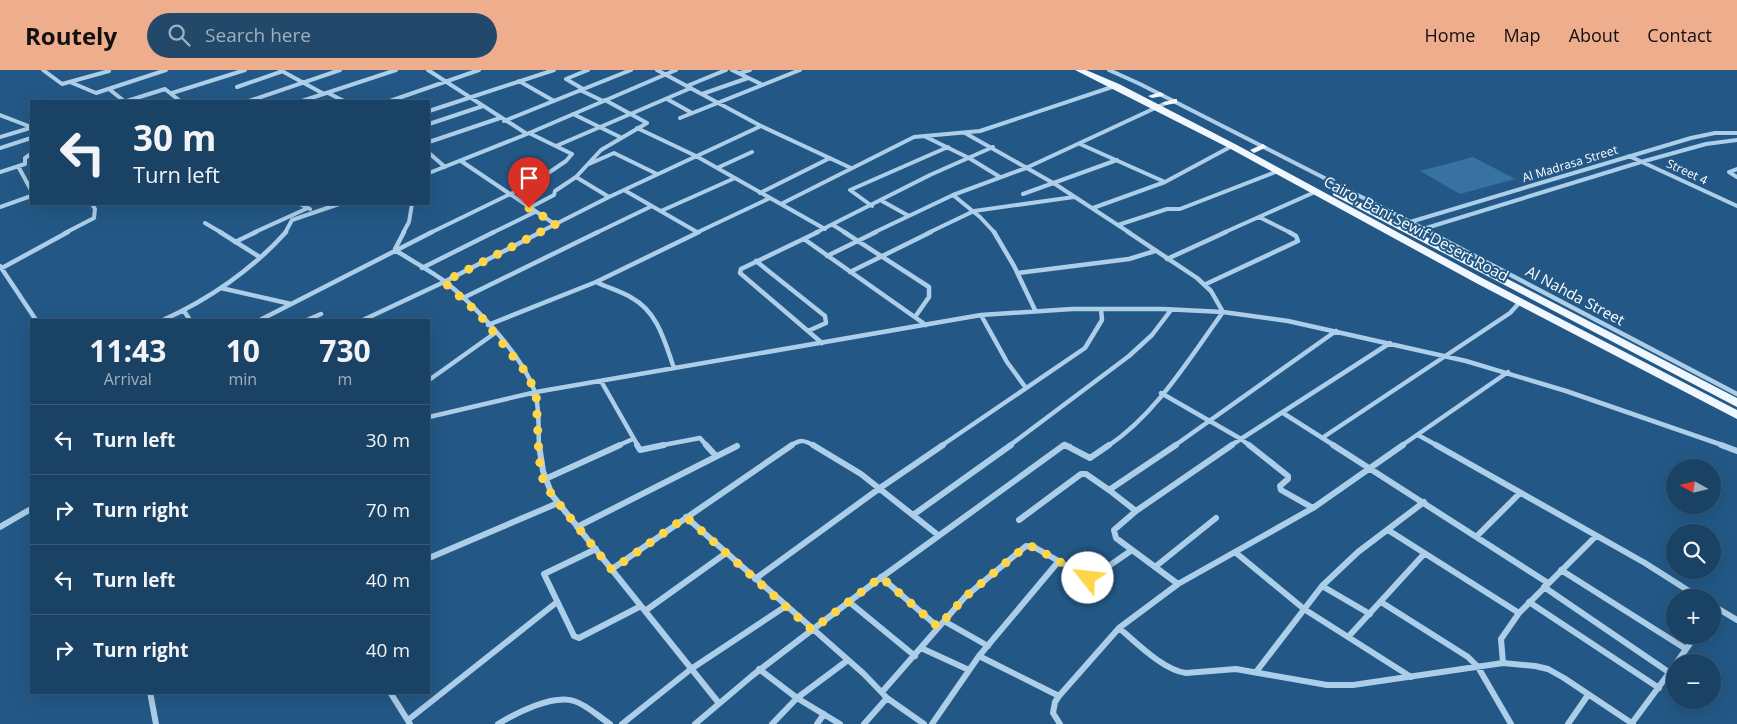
<!DOCTYPE html>
<meta charset="utf-8">
<style>
body{margin:0;font-family:"Open Sans",sans-serif;background:#23496a;color:#f1f3f6;height:100vh;display:flex;flex-direction:column;font-size:19px;white-space:nowrap}
*{box-sizing:border-box;margin:0}
p{font-size:16px;color:#9fb0bf}
.icon{flex:none;width:28px;height:28px;fill:none;stroke:currentColor;stroke-width:2;stroke-linecap:round;stroke-linejoin:round}
.map{position:relative;flex:1;overflow:hidden}
.side{position:absolute;left:30px;top:249px;width:400px;height:375px;display:flex;flex-direction:column;background:#1a4264;border-radius:0px;box-shadow:0 5px 20px #0002,0 0 0 1px #385b78}
.side>*{flex:none}
.banner{position:absolute;left:30px;top:30px;width:400px;height:105px;border-radius:0px;box-shadow:0 5px 20px #0002,0 0 0 1px #385b78;background:#1a4264;color:#f1f3f6;overflow:hidden}
.needle{width:32px;rotate:278deg}
.tools{position:absolute;left:1666px;top:389px;display:grid;gap:10px}
.tools a{display:grid;place-items:center;width:55px;height:55px;border-radius:50%;background:#1a4264;box-shadow:0 5px 20px #0002,0 0 0 1px #385b78;font-size:25px}
.pin{position:absolute;display:grid;place-items:center;width:42px;height:42px;color:#fff;margin:-51px -21px;border-radius:50% 50% 50% 0;rotate:-45deg;box-shadow:0 0 5px #0007}
.pin .icon{rotate:45deg}
.me{position:absolute;width:55px;margin:-28px;rotate:299deg;stroke-linejoin:round;filter:drop-shadow(0 0 4px #0008)}
.turn{display:flex;align-items:center;gap:18px;height:105px;padding:0 20px;font-size:22px}
.turn .icon{width:65px;height:65px;stroke-width:2.5}
.turn b{display:block;font-size:35px;line-height:42px}
.eta{display:flex;justify-content:space-evenly;align-items:center;height:85px;text-align:center}
.eta b{font-size:30px;font-weight:700;line-height:35px}
ul{padding:0;list-style:none}
li{display:flex;align-items:center;gap:15px;height:70px;padding:0 20px;border-top:1px solid #385b78}
li div{flex:1}
li b{display:block;font-size:19px}
li em{font-style:normal}
header{display:flex;align-items:center;gap:30px;box-sizing:border-box;height:70px;padding:0 25px;background:#eead8d;color:#111}
header strong{font-size:24px}
nav{display:flex;gap:28px;margin-inline-start:auto;font-size:18px}
.search{width:350px;height:45px;background:#23496a;display:flex;align-items:center;gap:12px;box-sizing:border-box;padding:0 18px;border-radius:28px;color:#9fb0bf;font-size:19px}
.map>svg:first-child{display:block}
</style>
<header>
<strong>Routely</strong>
<div class="search"><svg class="icon" aria-label="search" viewBox="0 0 24 24"><circle cx="10" cy="10" r="6"/><path d="M15 15l6 6"/></svg>Search here</div>
<nav><a>Home</a><a>Map</a><a>About</a><a>Contact</a></nav>
</header>
<div class="map">
<svg width="1737" height="654" viewBox="0 0 1737 654">
<rect width="100%" height="100%" fill="#235886"/>
<path fill="#3772a3" d="M1473 87 1515 109 1460 124 1420 101Z"/>
<g fill="none" stroke-linecap="round" stroke-linejoin="round">
<path stroke="#adcee9" stroke-width="4" d="M43 0 62 14 109 1
M280 0 324 24
M428 0 527 64
M657 0 761 56 851 98
M732 0 763 15
M1109 0 1140 14 1432 163
M740 3 750 0
M519 11 554 31
M70 12 96 23 166 0
M687 16 726 0
M237 17 283 1
M109 19 124 31
M583 19 566 9 588 0
M580 20 603 31
M172 23 245 0
M328 23 344 31
M702 24 748 8
M667 29 692 43
M127 31 165 19 180 31
M249 31 340 0
M302 31 396 0
M390 31 479 0
M429 41 554 0
M573 44 620 67
M0 45 31 57
M680 48 800 0
M504 51 631 0
M429 54 483 36
M637 58 696 86 825 159
M965 63 1055 114 1130 163
M924 66 969 88 1000 107
M0 67 30 58
M429 72 500 48
M1080 74 1165 112
M556 76 691 18
M0 78 31 68
M429 83 445 97
M1629 86 1737 136
M461 91 556 155
M589 94 614 83 657 104
M18 96 31 120
M717 98 752 82
M1737 99 1729 102 1737 107
M0 102 25 94V88L31 84
M429 103 527 64 676 0
M576 107 609 127
M624 120 697 162
M760 123 830 88
M1023 124 1117 90
M882 131 909 146
M300 134 310 139
M781 134 914 67 980 61 1115 16
M872 136 850 120 948 77
M0 137 31 126
M529 138 554 125 555 121 576 107 601 80 647 53 605 30
M1093 138 1165 112 1232 76
M661 141 735 108
M1259 147 1291 163
M1410 152 1691 68 1715 63H1737
M205 153 222 163
M833 155 846 163
M1118 155 1167 139H1180L1278 101
M1423 159 1641 92 1706 74 1737 70
M65 163 94 148 95 139 92 134
M253 163 308 138
M285 163 292 150 339 134
M403 163 409 152 412 134
M430 163 535 112 566 91 572 84 529 63
M492 163 535 142
M538 163 609 127 761 56
M596 163 652 136
M696 163 770 128
M815 163 930 105 993 77
M873 163 953 125
M928 163 974 141 1074 127
M995 163 980 147 953 125 1026 98 1166 33
M1223 163 1315 122"/>
<path stroke="#adcee9" stroke-width="4.5" d="M220 162 258 186
M818 162 741 199 740 203 822 273
M844 162 929 217V227L915 247
M994 162 1014 196 1035 240
M1429 162 1737 324
M804 169 926 255
M235 172 256 162
M395 179 404 162
M395 180C412 191 431 201 447 213 475 236 525 288 535 323 540 339 538 359 539 376
M827 186 876 162
M1167 189 1226 162
M756 191 825 246 826 253 808 261
M0 196 36 250
M2 198 68 162
M422 198 494 162
M850 202 931 162
M1018 203 1129 189 1155 181
M596 212C608 218 621 221 632 228 658 242 665 273 674 298
M1206 214 1298 171 1296 166 1289 162
M221 218 291 234
M463 228 598 162
M184 241 190 250
M981 245 1007 292 1026 318
M163 250C208 230 253 199 286 162
M260 250 432 162
M307 250 321 244
M363 250 444 212 541 162
M488 255 596 212 699 162
M429 310 495 263
M601 311 638 376
M1161 323 1241 369 1250 376
M1283 343 1335 376
M429 347 536 322 981 245 1072 239H1163L1223 242 1288 251 1466 291 1566 321 1725 376
M1418 365 1438 376
M1322 368 1510 243 1520 232
M617 376 633 369
M658 376 700 368 707 376
M790 376C801 369 804 370 815 376
M941 376 1085 278 1102 250 1101 239
M1009 376 1129 286 1152 265 1171 240
M1062 376H1070
M1108 376C1156 344 1189 289 1223 242L1211 221 1197 208 1128 162
M1174 376 1336 261
M1230 376 1390 273
M1401 376 1508 302"/>
<path stroke="#adcee9" stroke-width="6" d="M539 375 543 401 552 425 718 632
M637 375 640 380 664 375
M706 375 716 386
M813 375 861 404 938 465
M1065 375 1090 388 1109 375
M1249 375 1288 406V409L1280 416 1281 420 1313 438
M1333 375 1548 513
M1436 375 1645 493 1700 528
M1721 375 1737 381
M543 410 620 375
M1136 441 1109 420 1176 375
M913 445 1011 375
M686 447 864 604 887 628 924 654
M1019 450 1081 404H1086L1109 420
M0 457 31 439
M577 457 737 376
M1388 460 1519 543
M1477 466 1520 423
M596 479 544 504 574 566 579 568 641 536
M1235 482 1304 539 1411 607
M429 488 558 433
M1155 497 1216 448
M612 499 792 375
M1561 500 1686 579
M881 507 938 557
M755 509 880 418 943 375
M1178 514 1313 438 1403 375
M1322 516 1370 544
M1544 517 1670 603
M848 531 915 586
M1381 532 1468 587 1478 597 1511 654
M1529 532 1659 618
M1712 535 1737 550
M645 541 726 483
M944 551 988 576
M1119 558C1137 573 1163 600 1186 603L1236 599 1327 615H1353L1503 593 1535 596 1548 599 1564 608 1633 654
M1349 566 1424 484
M921 578 969 600
M979 586 1059 626
M1677 592 1696 565
M1503 593 1501 569 1519 543 1596 466
M759 599 797 628 840 654
M1256 602 1322 516 1358 482 1424 432
M150 622 156 654
M390 622 410 654
M882 622 965 527 1026 476 1034 477 1090 509 1132 480
M408 650 557 532
M1632 653 1675 595
M498 654C516 643 553 624 574 631 587 635 599 647 610 654
M622 654 691 599 786 536
M695 654 753 605 875 512 1064 375
M772 654 797 628 848 590
M817 654 824 644
M864 654 887 628
M932 654 979 586 1058 492
M1060 654 1053 643 1055 632 1059 626 1119 558 1178 514 1116 468 1114 460 1136 441 1232 375
M1568 654 1588 625"/>
<path fill="#f0f7fe" fill-rule="evenodd" d="M1075 0H1086L1119 14 1235 74 1484 209 1737 340V349L1476 213 1229 78Z
M1160 22 1164 24 1163 26 1152 28 1148 26Z
M1174 29H1177V33L1166 35 1162 33Z
M1263 74 1267 77 1254 83 1250 80Z
M1336 120 1737 328V337L1333 125V121Z"/>
</g>
<g fill="none" stroke-linecap="round" stroke-linejoin="round">
<path stroke="#ffd54a" stroke-width="9" stroke-dasharray="0 16.2" d="M529 138 556 154 444 212 479 244 524 300 536 322 539 388 543 410 552 425 612 500 686 447 812 560 881 507 938 557 965 527 1026 476 1034 477 1088 508"/>
</g>
<g text-anchor="middle" stroke-width="4" stroke-linejoin="round" paint-order="stroke">
<g font-size="12" fill="#fff" stroke="#235886">
<text transform="translate(1570 94) rotate(-17)" y="4">Al Madrasa Street</text>
<text transform="translate(1687 102) rotate(25)" y="4">Street 4</text>
</g>
<g font-size="15" fill="#fff" stroke="#235886">
<text transform="translate(1416 159) rotate(28)" y="5">Cairo, Bani Sewif Desert Road</text>
<text transform="translate(1575 226) rotate(28)" y="5">Al Nahda Street</text>
</g>
</g>
</svg>
<div class="tools">
<a><svg class="needle" viewBox="-14 -14 28 28"><path d="M0-13l5 13h-10z" fill="#e53935"/><path d="M0 13l5-13h-10z" fill="#9fb0bf"/></svg></a>
<a><svg class="icon" aria-label="search" viewBox="0 0 24 24"><circle cx="10" cy="10" r="6"/><path d="M15 15l6 6"/></svg></a>
<a>+</a>
<a>−</a>
</div>
<div class="pin" style="left:529px;top:138px;background:#d93025"><svg class="icon" aria-label="arrive" viewBox="0 0 24 24"><path d="M6 21V4h12l-3 4 3 4H6"/></svg></div>
<svg class="me" style="left:1088px;top:508px" viewBox="-20 -20 40 40"><circle r="19" fill="#fff"/><path d="M0-13L10 11 0 6-10 11z" fill="#ffd54a"/></svg>
<div class="banner">
<div class="turn"><svg class="icon" aria-label="left" viewBox="0 0 24 24"><path d="M17 20v-9H6M10 6l-5 5 5 5"/></svg><div><b>30 m</b>Turn left</div></div>
</div>
<section class="side">
<div class="eta">
<div><b>11:43</b><p>Arrival</p></div>
<div><b>10</b><p>min</p></div>
<div><b>730</b><p>m</p></div>
</div>
<ul>
<li><svg class="icon" aria-label="left" viewBox="0 0 24 24"><path d="M17 20v-9H6M10 6l-5 5 5 5"/></svg><div><b>Turn left</b></div><em>30 m</em></li>
<li><svg class="icon" aria-label="right" viewBox="0 0 24 24"><path d="M7 20v-9h11M14 6l5 5-5 5"/></svg><div><b>Turn right</b></div><em>70 m</em></li>
<li><svg class="icon" aria-label="left" viewBox="0 0 24 24"><path d="M17 20v-9H6M10 6l-5 5 5 5"/></svg><div><b>Turn left</b></div><em>40 m</em></li>
<li><svg class="icon" aria-label="right" viewBox="0 0 24 24"><path d="M7 20v-9h11M14 6l5 5-5 5"/></svg><div><b>Turn right</b></div><em>40 m</em></li>
</ul>
</section>
</div>
